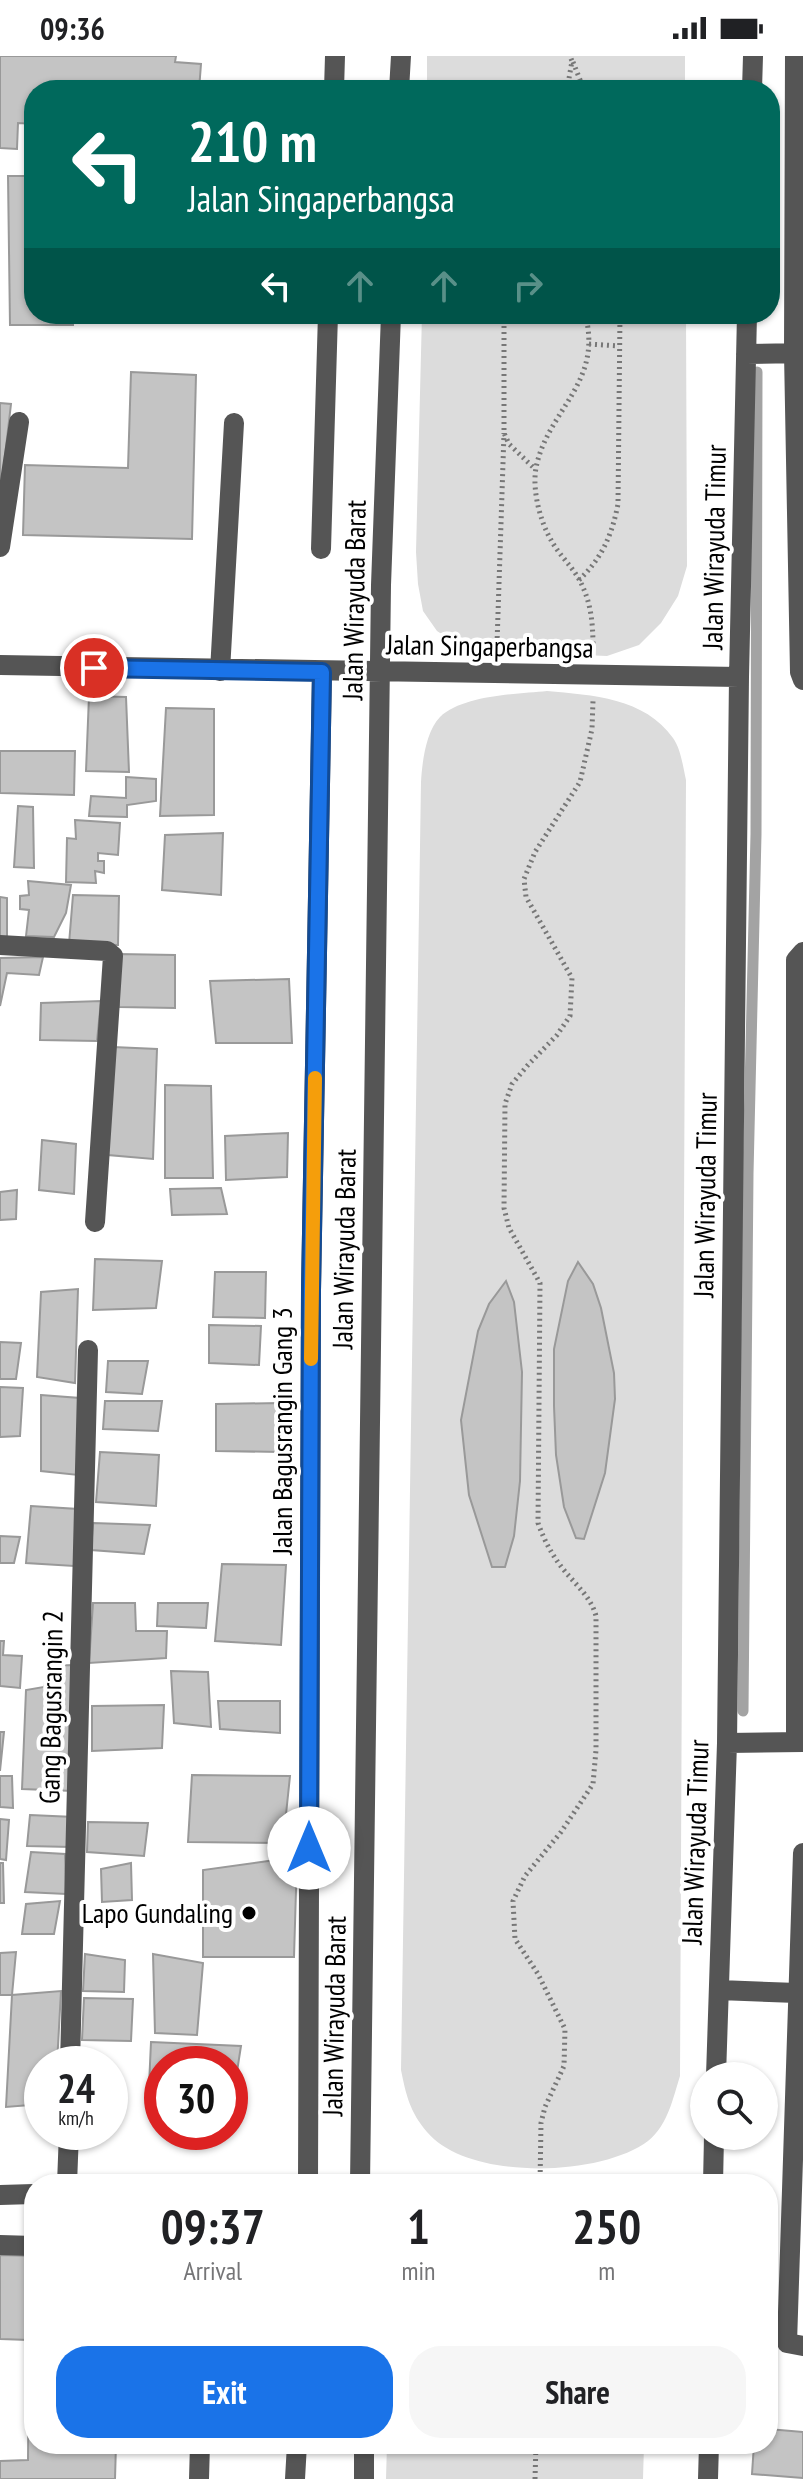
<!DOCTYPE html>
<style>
body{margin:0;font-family:"PT Sans Narrow",sans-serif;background:#f6f6f6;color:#202124;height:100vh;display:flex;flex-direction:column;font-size:30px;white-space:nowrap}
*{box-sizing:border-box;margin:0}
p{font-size:26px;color:#757577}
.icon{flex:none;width:44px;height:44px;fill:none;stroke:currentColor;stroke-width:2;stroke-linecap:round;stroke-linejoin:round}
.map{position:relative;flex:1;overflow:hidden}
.panel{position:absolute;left:24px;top:2118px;width:754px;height:280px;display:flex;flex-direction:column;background:#fff;border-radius:32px;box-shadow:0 2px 6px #0004}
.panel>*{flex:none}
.top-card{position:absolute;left:24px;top:24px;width:756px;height:244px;border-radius:32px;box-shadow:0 2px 6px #0004;background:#00695c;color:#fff;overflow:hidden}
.fabs{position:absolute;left:690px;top:2006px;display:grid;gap:16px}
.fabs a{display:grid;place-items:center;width:88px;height:88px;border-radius:50%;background:#fff;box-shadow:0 2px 6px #0004;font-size:40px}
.speed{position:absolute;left:24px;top:1990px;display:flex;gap:16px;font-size:40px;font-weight:700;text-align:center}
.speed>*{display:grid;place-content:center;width:104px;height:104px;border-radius:50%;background:#fff;box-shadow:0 2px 6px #0004;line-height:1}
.speed small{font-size:20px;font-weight:400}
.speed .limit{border:12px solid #d22;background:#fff;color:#111}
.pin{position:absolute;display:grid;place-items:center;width:68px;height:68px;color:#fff;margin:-34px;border:4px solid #fff;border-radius:50%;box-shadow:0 2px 8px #0007}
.me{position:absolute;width:88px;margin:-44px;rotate:0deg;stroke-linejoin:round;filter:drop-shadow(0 0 6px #0008)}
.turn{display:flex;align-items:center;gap:28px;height:168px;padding:0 32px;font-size:36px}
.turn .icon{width:104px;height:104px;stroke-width:2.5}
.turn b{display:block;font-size:56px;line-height:68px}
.lanes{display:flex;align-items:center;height:76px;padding:0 32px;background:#0003;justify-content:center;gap:40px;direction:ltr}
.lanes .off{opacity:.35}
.eta{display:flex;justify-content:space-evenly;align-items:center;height:136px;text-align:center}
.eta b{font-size:48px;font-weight:800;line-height:56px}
.primary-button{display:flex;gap:16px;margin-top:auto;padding:16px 32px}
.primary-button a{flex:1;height:92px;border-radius:32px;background:#1a73e8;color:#fff;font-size:32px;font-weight:800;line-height:92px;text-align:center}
.primary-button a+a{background:#f6f6f6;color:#202124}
.status{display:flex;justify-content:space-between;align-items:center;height:56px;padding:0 40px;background:#fff;direction:ltr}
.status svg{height:22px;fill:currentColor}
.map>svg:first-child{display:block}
</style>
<div class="status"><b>09:36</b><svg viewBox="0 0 49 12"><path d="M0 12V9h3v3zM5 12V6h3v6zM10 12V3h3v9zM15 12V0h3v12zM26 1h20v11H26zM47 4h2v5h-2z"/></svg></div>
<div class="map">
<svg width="803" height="2423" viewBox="0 0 803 2423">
<rect width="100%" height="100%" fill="#fff"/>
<path fill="#dcdcdc" d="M427 0H685V34H427Z
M422 258H686L687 510 678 540 661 567 639 589 607 600 466 594 437 575 423 555 418 528 416 496Z
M547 635C592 639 645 642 673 682 681 693 683 711 686 724L680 2020C673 2042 668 2069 648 2085 600 2121 468 2125 427 2076 410 2056 406 2039 401 2014L421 726C422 707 426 675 440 661 463 639 517 638 547 635Z
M387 2388H644L643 2423H386Z"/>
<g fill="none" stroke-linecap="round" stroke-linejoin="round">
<path stroke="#a3a3a3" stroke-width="11" d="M743 1655 748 1118 756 778 757 316"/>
</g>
<path fill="#c4c4c4" stroke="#999" stroke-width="2" d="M0 0H176L175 6 201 8 199 34H34V68L18 67 17 93 0 92Z
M8 120H34V258H73V269H10Z
M131 316 196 319 192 483 23 479 25 409 128 412Z
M0 347 11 348 0 442Z
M89 640 126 641 129 716 86 715Z
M166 652 214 653V759L160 760Z
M0 695H75L74 739 0 737Z
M126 721 156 723V745L127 749V761L89 760 91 740 126 742Z
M18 750 33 751 34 812 14 811Z
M75 764 120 767 118 799 98 797V805H104V817L95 815 96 827 66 826 67 782 76 783Z
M223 777 221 839 162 834 165 779Z
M28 825 71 829 66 857 54 881 26 880 29 854 20 853V840L29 839Z
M73 839 119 840 118 889 69 888Z
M0 841 7 842V883L0 882Z
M118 898 175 899V952L119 951Z
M43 901 39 919 7 917 0 950V902Z
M289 923 292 987H216L210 925Z
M101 945 97 985 40 984 41 947Z
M113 991 157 993 153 1103 108 1099Z
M165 1029 211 1030 213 1122H165Z
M288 1077 287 1121 226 1124 225 1080Z
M42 1084 76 1088 74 1138 39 1134Z
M221 1132 227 1158 172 1159 170 1133Z
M17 1134 16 1163 0 1164V1136Z
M95 1203 162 1205 156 1252 93 1254Z
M578 1206 593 1228 601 1252 614 1317 615 1343 605 1417 584 1483 576 1482 564 1451 556 1399 554 1350V1293L568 1225Z
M215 1216H266L265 1262 213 1261Z
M506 1225 514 1246 522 1316 520 1425 514 1480 505 1511H492L469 1439 461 1364 478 1275 489 1248Z
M78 1233 75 1327 37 1321 41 1236Z
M209 1269 261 1270 259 1309 209 1307Z
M0 1286 21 1287 16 1323H0Z
M108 1305H148L142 1338 106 1336Z
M0 1331 23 1332 20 1380 0 1381Z
M41 1339 80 1342 78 1419 41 1415Z
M105 1345H162L158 1375 103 1373Z
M279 1347 280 1396 216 1395V1348Z
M100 1396 159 1399 156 1450 96 1446Z
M31 1450 78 1453 74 1510 26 1507Z
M93 1467 150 1469 144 1498 91 1494Z
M0 1480 20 1481 14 1507H0Z
M222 1508 286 1509 281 1589 215 1585Z
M93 1547H135L136 1575H167L166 1602 89 1607Z
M158 1547H208L206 1572 157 1570Z
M0 1585H4L3 1599 22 1600 20 1632 0 1630Z
M73 1609V1735L22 1733 26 1634 44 1631 48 1610Z
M171 1615 208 1616 211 1671 174 1667Z
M218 1645H280V1677L220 1673Z
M164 1649 162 1692 92 1695V1650Z
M0 1676H4L0 1715Z
M192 1719 290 1720 283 1787 188 1786Z
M0 1720H12L13 1752 0 1751Z
M30 1759 74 1761 71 1791 27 1790Z
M0 1763 9 1764 6 1804 0 1803Z
M88 1766 148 1767 144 1800 87 1796Z
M31 1796 65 1798 66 1838 25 1836Z
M297 1801 294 1901H203V1814Z
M0 1807H3L4 1847H0Z
M131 1807 132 1844 102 1846 101 1813Z
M60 1845 54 1878H22L26 1848Z
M16 1896 12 1939H0V1897Z
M85 1898 125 1904 124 1936 83 1935Z
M153 1898 203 1907 197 1979 155 1977Z
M61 1935 57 2008H42V2048L6 2051 12 1939Z
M84 1942 133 1943 131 1985 82 1984Z
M151 1986 241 1990 231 2054 230 2008H162V2053L148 2052Z
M0 2199 34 2200V2388H116L115 2423H0V2405L28 2404 29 2284 0 2283Z
M768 2373 803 2376V2422L752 2418 754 2388H768Z"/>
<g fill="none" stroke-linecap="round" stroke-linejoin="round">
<path stroke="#777" stroke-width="5" stroke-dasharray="2 4" stroke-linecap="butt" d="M573 6 584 34
M567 34 572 5 570 0
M504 258V377L509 388 535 413
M585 258C604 327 547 354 536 412 532 434 540 465 551 484 559 499 572 510 580 525 591 546 593 567 593 591
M589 288 619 290
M579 524C602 502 612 479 618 448L620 258
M497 588 504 377
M540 2128 541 2067 545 2051 564 2010 565 1973 538 1918 515 1883 513 1845 525 1820 561 1776 593 1728 596 1694V1560C591 1541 575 1528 563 1513 552 1499 544 1484 538 1467L540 1227 509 1172 504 1152 505 1048 512 1028 527 1010 557 979 570 960 572 922 526 841 524 823 535 796 580 726 592 673 593 645
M535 2423 536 2388"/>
<path stroke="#555" stroke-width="20" d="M795 0 794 297 800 616 803 624
M334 34 335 0
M399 34 401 0
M752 34 753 0
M746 298 803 297
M0 491 19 366
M321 493 328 258
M0 609 739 621
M220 615 234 367
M0 889 107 895 113 900 95 1166
M803 896 796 904V1631H803
M796 1686V1631
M727 1687 803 1686
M803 1797 787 2287 803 2290
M719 1934 797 1937
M70 2008 88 1294
M716 2020 727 1687 739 621 747 258
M67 2128 69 2076
M308 2128 311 1234 322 616
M360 2128 381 529 391 258
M713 2128 714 2080
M0 2139 34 2138
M0 2189 34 2190
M364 2388V2423
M199 2423 200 2388
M295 2423 297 2388
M708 2423 709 2388"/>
</g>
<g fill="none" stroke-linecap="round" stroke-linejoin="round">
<g stroke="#114b97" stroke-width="20">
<path id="route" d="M94 612 322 616 311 1234 309 1792"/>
</g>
<use href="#route" stroke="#1a73e8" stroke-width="14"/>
<path stroke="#f59e0b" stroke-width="14" d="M311 1303 315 1022"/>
</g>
<circle fill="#000" stroke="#fff" stroke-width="3" cx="249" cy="1857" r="8"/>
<g text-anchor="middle" stroke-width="8" stroke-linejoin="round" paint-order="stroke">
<g font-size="28" fill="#000" stroke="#fff">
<text transform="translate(714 491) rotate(-89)" y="10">Jalan Wirayuda Timur</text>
<text transform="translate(354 544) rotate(-89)" y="10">Jalan Wirayuda Barat</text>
<text transform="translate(490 590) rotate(1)" y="10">Jalan Singaperbangsa</text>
<text transform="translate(705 1139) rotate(-89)" y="10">Jalan Wirayuda Timur</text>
<text transform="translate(344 1193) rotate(-89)" y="10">Jalan Wirayuda Barat</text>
<text transform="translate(282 1375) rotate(-90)" y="10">Jalan Bagusrangin Gang 3</text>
<text transform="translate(51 1651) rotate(-89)" y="10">Gang Bagusrangin 2</text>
<text transform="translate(695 1786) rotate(-88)" y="10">Jalan Wirayuda Timur</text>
<text transform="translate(334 1960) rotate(-89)" y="10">Jalan Wirayuda Barat</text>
</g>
<g font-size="28" fill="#000" stroke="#fff" text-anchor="end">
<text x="233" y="1867">Lapo Gundaling</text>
</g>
</g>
</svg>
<div class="fabs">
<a><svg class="icon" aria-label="search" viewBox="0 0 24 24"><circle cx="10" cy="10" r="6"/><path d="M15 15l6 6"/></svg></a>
</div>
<div class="speed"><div>24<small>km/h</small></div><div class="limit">30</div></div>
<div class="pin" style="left:94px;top:612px;background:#d93025"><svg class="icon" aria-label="arrive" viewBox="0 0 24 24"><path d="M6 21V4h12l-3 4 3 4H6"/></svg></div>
<svg class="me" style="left:309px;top:1792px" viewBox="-20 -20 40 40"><circle r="19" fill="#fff"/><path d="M0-13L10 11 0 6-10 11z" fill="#1a73e8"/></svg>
<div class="top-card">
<div class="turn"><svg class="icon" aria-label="left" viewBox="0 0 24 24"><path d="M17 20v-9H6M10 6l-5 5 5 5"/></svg><div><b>210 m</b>Jalan Singaperbangsa</div></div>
<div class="lanes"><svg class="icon" aria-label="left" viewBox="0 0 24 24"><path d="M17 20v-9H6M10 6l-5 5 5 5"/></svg><svg class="icon off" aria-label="ahead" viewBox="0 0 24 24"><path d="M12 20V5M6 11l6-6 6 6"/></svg><svg class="icon off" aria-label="ahead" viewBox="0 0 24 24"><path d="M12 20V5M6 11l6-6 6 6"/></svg><svg class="icon off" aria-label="right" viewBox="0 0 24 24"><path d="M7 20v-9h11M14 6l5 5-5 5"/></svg></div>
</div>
<section class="panel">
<div class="eta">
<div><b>09:37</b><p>Arrival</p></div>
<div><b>1</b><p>min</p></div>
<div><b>250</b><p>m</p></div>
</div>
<div class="primary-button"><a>Exit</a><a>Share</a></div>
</section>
</div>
